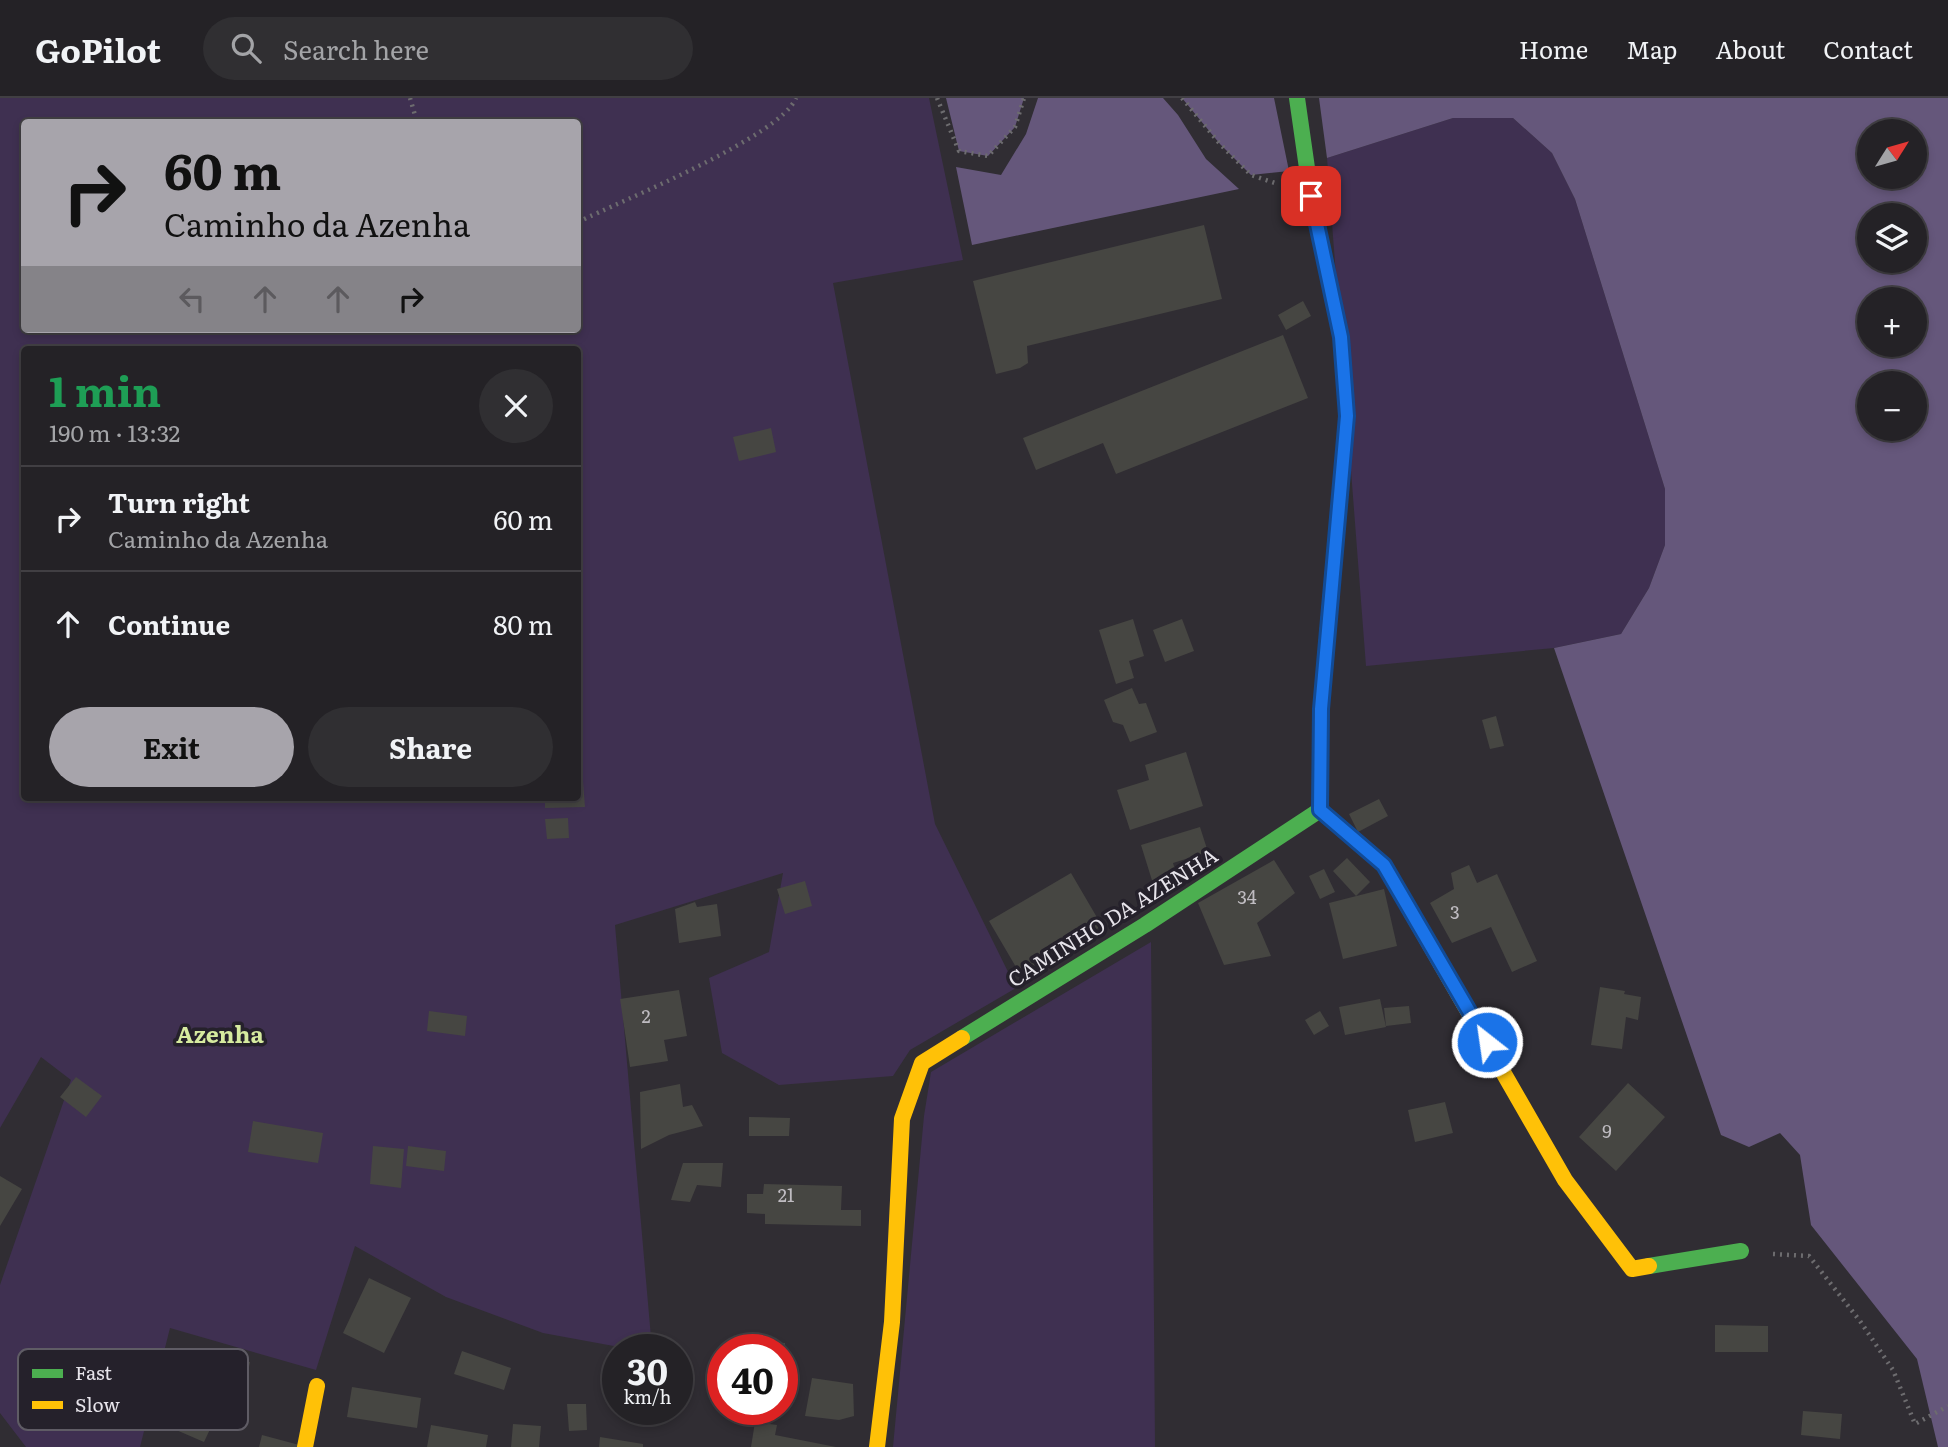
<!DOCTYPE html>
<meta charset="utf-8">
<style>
body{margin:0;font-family:Literata,serif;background:#302f32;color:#f1f3f6;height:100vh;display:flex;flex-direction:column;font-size:26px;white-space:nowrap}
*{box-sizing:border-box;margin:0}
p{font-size:23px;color:#a3a4a7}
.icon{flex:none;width:38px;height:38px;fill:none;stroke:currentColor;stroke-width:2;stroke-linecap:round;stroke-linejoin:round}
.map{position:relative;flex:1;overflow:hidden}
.side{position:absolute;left:21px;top:248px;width:560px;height:455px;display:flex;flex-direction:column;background:#242226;border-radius:7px;box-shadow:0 4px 10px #0003,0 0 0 2px #413f43}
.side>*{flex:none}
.banner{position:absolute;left:21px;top:21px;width:560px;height:214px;border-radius:7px;box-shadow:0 4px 10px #0003,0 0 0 2px #413f43;background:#a7a4ab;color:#111;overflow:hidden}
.needle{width:46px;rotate:53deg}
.controls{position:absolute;left:1857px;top:21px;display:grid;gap:14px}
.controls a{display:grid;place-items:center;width:70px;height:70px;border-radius:50%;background:#242226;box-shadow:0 4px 10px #0003,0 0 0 2px #413f43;font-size:35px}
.speed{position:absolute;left:602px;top:1236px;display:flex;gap:14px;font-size:35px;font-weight:700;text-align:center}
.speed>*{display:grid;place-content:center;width:91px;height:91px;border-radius:50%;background:#242226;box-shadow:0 4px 10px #0003,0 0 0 2px #413f43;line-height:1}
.speed small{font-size:18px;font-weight:400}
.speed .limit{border:10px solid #d22;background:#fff;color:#111}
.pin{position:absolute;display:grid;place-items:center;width:60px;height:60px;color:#fff;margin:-30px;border-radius:14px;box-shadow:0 4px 10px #0006}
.me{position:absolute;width:77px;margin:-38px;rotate:330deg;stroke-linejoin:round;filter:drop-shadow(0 0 5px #0008)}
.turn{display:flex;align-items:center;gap:24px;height:147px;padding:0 28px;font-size:32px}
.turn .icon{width:91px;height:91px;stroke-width:2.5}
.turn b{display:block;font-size:49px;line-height:60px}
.lanes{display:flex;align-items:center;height:66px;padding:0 28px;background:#0003;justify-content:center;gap:35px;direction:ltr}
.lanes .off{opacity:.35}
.round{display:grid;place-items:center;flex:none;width:74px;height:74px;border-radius:37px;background:#302f32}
.summary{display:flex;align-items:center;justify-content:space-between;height:119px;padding:0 28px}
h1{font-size:42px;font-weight:700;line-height:52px;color:#1e9e55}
.cta{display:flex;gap:14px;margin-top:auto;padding:14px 28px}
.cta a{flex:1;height:80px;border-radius:42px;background:#a7a4ab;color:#111;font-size:28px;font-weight:700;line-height:80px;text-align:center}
.cta a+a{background:#302f32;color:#f1f3f6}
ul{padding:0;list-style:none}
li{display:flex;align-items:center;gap:21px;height:105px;padding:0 28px;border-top:2px solid #413f43}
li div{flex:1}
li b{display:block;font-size:26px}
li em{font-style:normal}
header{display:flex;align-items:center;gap:42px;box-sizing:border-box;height:98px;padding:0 35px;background:#242226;border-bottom:2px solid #413f43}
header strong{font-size:33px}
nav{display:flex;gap:38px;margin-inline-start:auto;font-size:24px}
.search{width:490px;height:63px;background:#302f32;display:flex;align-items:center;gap:18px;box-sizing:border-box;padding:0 24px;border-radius:38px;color:#a3a4a7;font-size:26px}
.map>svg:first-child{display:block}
</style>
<header>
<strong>GoPilot</strong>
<div class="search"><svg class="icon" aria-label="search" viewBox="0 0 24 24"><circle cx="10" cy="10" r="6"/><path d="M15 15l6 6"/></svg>Search here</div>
<nav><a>Home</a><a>Map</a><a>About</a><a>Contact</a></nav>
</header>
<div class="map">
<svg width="1948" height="1349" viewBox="0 0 1948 1349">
<rect width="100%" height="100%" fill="#302d33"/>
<path fill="#3f3051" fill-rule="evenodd" d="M0 0H929L963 162 833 185 935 726 1016 890 910 952 893 978 779 987 722 955 709 880 769 854 783 775 615 827 652 1251H630L543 1235 446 1199 355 1148 316 1272 170 1230 140 1349H26L0 1315V1187L71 982 41 959 0 1030ZM24 24H578V231H24ZM24 252H578V700H24Z
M1453 20H1513L1552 55 1575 101 1665 391V447L1649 490 1621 536 1554 550 1366 568 1327 60Z
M1151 844 1155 1349H893L924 1018 931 974Z"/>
<path fill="#65577b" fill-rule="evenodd" d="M946 0H1024L1015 29 988 58 959 53Z
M1038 0H1163L1178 17 1206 61 1239 91 972 147 956 69 1001 77 1026 36Z
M1182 0H1274L1289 73 1251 77 1220 46Z
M1319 0H1948V1349H1938L1917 1261 1811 1127 1800 1057 1780 1035 1749 1049 1721 1037 1554 550 1621 536 1649 490 1665 447V391L1575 101 1552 55 1513 20H1453L1327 60ZM1869 33H1914V79H1869ZM1869 117H1914V163H1869ZM1869 201H1914V247H1869ZM1869 285H1914V331H1869Z"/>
<path fill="#464642" d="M1204 127 1222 201 1027 248 1028 265 1020 270 996 276 973 183Z
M1303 203 1311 218 1286 232 1278 217Z
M1283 237 1308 300 1116 376 1103 345 1036 372 1023 340Z
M771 330 776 354 739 363 733 339Z
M1133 521 1144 558 1129 563 1134 580 1116 586 1099 532Z
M1182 521 1194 553 1165 564 1153 532Z
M1132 590 1139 606 1146 605 1157 634 1130 644 1123 627 1113 624 1104 602Z
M1496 618 1504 648 1490 651 1482 622Z
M1186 654 1203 708 1130 732 1117 692 1149 682 1145 667Z
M578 683H583L585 709 545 710V700H578Z
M1379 701 1388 718 1358 734 1349 716Z
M568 720 569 740 547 741 545 721Z
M1200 729 1208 754 1173 765 1179 785 1155 792 1141 747Z
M1347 760 1370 784 1356 798 1333 773Z
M1274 762 1295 795 1257 825 1271 858 1224 867 1198 805Z
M1469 767 1477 785 1497 776 1537 863 1512 874 1491 829 1452 845 1430 805 1454 791 1451 775Z
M1324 771 1335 794 1320 801 1309 778Z
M1071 775 1102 828 1020 876 989 823Z
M805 783 812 808 785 816 777 791Z
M1384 791 1397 848 1343 861 1329 805Z
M695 804 697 809 717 806 721 838 679 845 675 811Z
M1600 889 1625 893 1624 896 1641 899 1638 922 1626 919 1622 951 1591 947Z
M679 892 687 938 664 942 668 963 630 969 620 901Z
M1380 901 1386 929 1345 937 1339 909Z
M1409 908 1411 925 1386 928 1384 910Z
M429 913 467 918 465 938 427 933Z
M1320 913 1329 928 1314 937 1305 922Z
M76 979 102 998 86 1019 60 999Z
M1628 985 1665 1019 1616 1073 1579 1039Z
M680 986 683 1009 692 1007 703 1028 669 1037 641 1051 640 994Z
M1445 1004 1453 1035 1415 1044 1408 1012Z
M749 1019 790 1020 789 1038H749Z
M253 1023 323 1035 318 1065 248 1054Z
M373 1048 404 1051 401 1090 370 1086Z
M408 1048 446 1053 444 1073 406 1068Z
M683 1065H723L721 1089 697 1087 690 1104 671 1102Z
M0 1078 22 1091 0 1128Z
M764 1086 842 1088 841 1112H861V1128L765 1126V1116L747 1115V1096H763Z
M369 1180 411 1200 384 1255 343 1235Z
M1715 1227 1768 1228V1254H1715Z
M759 1244 785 1245V1269H782V1251H759Z
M462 1253 511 1270 504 1292 454 1276Z
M206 1256 250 1264 245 1289 202 1281Z
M812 1280 853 1286 854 1318 839 1322 805 1318Z
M352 1289 421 1300 417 1330 347 1319Z
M567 1306H586L587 1332 569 1333Z
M166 1307 212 1327 204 1344 160 1325Z
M1803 1313 1842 1316 1840 1341 1801 1337Z
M755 1324 777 1327 775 1337 836 1349H751Z
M513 1326 541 1328 539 1349H511Z
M431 1327 488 1337 486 1349H427Z
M262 1337 303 1348V1349H259Z
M600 1339 643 1346V1349H599Z"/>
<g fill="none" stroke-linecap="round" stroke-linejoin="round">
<path stroke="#6d6c6f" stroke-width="4.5" stroke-dasharray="2 5" stroke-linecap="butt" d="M410 0 417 24
M937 0 959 53 988 58 1015 29 1024 0
M1182 0 1220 46 1251 77 1275 85
M578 124C621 103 780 39 796 0
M1773 1156 1809 1158 1860 1223 1893 1272 1915 1326 1948 1308"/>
<path stroke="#4caf50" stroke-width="16" d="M1297 0 1311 98 1341 239 1347 318 1328 529
M962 940 1145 827 1320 712
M1649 1168 1741 1153"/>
<path stroke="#ffc107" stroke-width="16" d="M1320 712 1321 611 1328 529
M1320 712 1384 767 1565 1082 1632 1171 1649 1168
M305 1349 317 1288
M877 1349 892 1224 902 1021 922 965 962 940"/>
</g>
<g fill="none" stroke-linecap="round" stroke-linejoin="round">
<g stroke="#114b97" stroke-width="18">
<path id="route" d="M1311 98 1341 239 1347 318 1321 611 1320 712 1384 767 1487 944"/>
</g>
<use href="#route" stroke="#1a73e8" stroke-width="12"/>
</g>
<g text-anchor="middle" stroke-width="7" stroke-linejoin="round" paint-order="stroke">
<g font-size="18" fill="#bfbcc1">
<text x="1247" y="806">34</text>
<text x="1455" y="821">3</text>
<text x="646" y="925">2</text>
<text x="1607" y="1040">9</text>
<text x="786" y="1104">21</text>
</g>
<g font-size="21" fill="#e7e4eb" stroke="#25212b">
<text transform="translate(1113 820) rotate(-32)" y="7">CAMINHO DA AZENHA</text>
</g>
<g font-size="23" font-weight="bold" fill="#d6eb9f" stroke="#25212b">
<text x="220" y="945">Azenha</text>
</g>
</g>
<rect x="18" y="1251" width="230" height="81" rx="10" fill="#25212b" stroke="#5f5c65" stroke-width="2"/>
<rect x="32" y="1271" width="31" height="9" fill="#4caf50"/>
<rect x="32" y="1303" width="31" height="8" fill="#ffc107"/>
<g font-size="19" fill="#e7e4eb">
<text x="75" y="1282">Fast</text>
<text x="75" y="1314">Slow</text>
</g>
</svg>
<div class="controls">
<a><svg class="needle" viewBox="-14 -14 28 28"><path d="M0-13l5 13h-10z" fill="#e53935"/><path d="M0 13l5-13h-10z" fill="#a3a4a7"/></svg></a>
<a><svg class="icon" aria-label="layers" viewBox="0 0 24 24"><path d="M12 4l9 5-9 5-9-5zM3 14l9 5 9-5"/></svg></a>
<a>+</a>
<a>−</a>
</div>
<div class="speed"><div>30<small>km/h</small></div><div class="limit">40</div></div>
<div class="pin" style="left:1311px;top:98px;background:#d93025"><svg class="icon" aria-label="arrive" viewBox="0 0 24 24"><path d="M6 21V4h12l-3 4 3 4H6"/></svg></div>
<svg class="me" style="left:1487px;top:944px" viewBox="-20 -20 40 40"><circle r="17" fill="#1a73e8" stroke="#fff" stroke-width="3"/><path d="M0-11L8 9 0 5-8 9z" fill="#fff"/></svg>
<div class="banner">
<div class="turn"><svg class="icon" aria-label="right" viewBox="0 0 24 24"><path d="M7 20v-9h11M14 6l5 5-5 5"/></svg><div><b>60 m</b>Caminho da Azenha</div></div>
<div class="lanes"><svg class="icon off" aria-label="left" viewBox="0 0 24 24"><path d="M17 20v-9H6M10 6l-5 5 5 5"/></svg><svg class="icon off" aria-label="ahead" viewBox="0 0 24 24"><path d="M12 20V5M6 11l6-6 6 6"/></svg><svg class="icon off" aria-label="ahead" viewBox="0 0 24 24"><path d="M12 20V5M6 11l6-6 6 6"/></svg><svg class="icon" aria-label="right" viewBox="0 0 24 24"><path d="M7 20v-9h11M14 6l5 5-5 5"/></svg></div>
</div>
<section class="side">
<div class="summary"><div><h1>1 min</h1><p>190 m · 13:32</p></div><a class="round"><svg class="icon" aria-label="close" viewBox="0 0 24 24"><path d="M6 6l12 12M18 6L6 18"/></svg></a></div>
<ul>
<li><svg class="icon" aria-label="right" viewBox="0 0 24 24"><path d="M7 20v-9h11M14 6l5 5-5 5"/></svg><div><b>Turn right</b><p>Caminho da Azenha</p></div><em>60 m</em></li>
<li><svg class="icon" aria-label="ahead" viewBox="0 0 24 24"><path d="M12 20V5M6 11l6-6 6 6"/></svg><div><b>Continue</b></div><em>80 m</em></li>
</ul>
<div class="cta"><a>Exit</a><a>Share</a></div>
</section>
</div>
